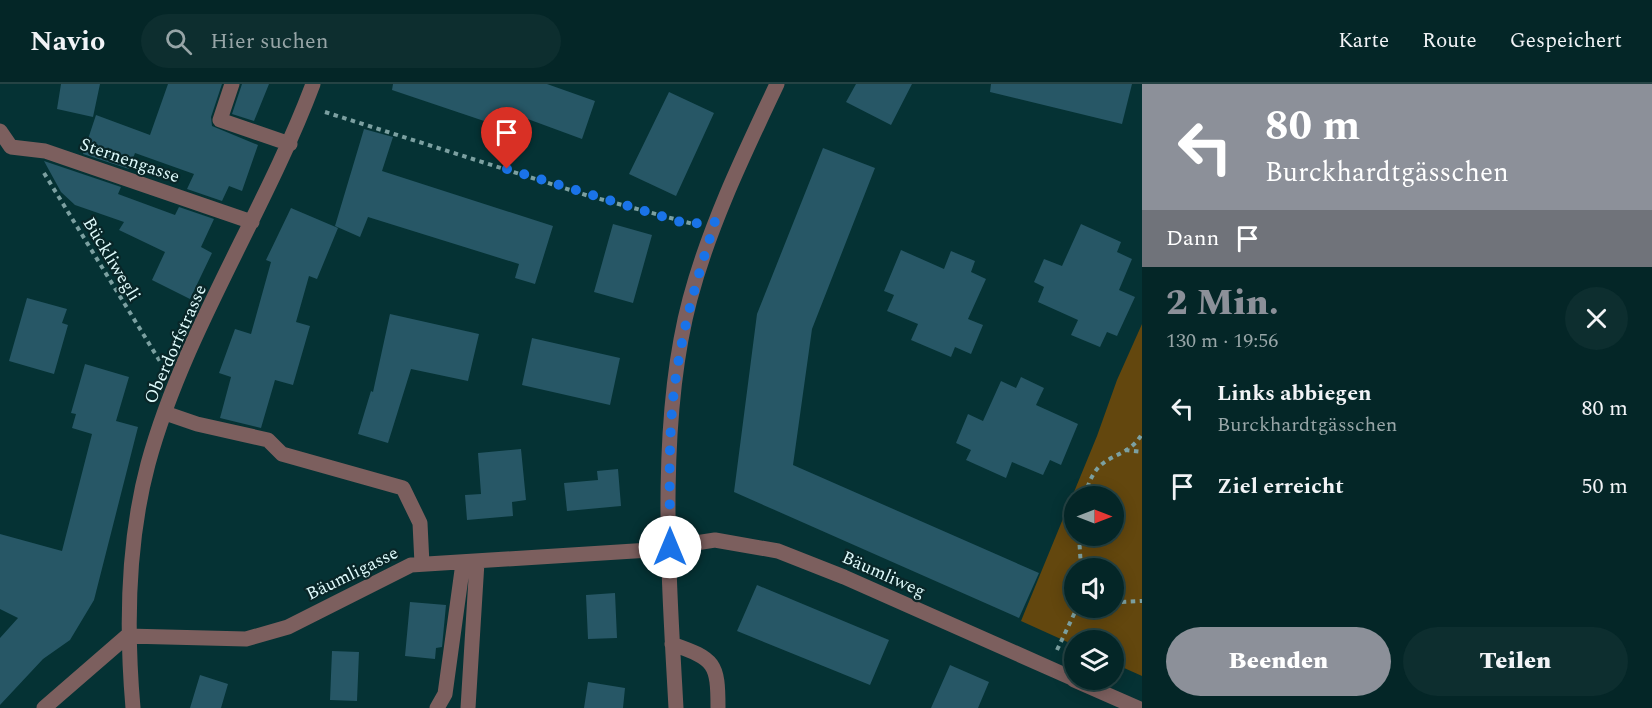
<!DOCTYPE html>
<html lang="de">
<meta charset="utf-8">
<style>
body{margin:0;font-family:Spectral,serif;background:#0d2e2f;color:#f1f3f6;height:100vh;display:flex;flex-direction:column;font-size:22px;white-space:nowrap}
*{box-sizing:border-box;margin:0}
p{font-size:20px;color:#97a5a7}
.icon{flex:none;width:33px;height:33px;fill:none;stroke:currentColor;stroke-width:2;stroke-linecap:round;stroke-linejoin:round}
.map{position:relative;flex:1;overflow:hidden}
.sheet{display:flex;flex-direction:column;background:#042627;width:510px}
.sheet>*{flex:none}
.banner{background:#8c9099;color:#fff;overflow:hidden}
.needle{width:39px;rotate:90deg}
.buttons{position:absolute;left:1064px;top:402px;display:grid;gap:12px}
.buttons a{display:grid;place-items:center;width:60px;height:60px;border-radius:50%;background:#042627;box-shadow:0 3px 15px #0003,0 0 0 2px #254344;font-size:30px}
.pin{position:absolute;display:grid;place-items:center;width:51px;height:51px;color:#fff;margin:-62px -26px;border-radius:50% 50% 50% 0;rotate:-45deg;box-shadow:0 0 6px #0007}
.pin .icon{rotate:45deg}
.me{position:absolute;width:66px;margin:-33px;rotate:0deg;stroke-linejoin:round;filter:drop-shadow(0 0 4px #0008)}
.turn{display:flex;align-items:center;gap:21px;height:126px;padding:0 24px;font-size:27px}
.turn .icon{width:78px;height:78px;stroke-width:2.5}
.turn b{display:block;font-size:42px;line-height:51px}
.then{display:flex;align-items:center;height:57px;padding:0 24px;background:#0003;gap:12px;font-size:22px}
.round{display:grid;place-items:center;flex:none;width:63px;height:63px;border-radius:32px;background:#0d2e2f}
.head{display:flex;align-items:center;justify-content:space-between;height:102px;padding:0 24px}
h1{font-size:36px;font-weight:800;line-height:45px;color:#8c9099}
.primary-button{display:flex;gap:12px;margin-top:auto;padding:12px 24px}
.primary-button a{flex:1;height:69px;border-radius:36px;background:#8c9099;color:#fff;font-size:24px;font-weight:800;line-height:69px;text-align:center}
.primary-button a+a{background:#0d2e2f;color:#f1f3f6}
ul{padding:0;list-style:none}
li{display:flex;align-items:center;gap:18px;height:78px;padding:0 24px}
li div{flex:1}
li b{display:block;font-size:22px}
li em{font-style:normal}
header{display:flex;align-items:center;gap:36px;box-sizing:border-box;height:84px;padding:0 30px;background:#042627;border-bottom:2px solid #254344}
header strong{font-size:28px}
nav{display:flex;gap:33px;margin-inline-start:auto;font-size:21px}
.search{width:420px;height:54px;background:#0d2e2f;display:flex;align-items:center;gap:15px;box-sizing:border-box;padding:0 21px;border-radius:33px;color:#97a5a7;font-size:22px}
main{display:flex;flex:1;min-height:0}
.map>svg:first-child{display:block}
</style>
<header>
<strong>Navio</strong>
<div class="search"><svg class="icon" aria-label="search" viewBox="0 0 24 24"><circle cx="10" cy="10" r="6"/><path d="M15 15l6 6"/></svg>Hier suchen</div>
<nav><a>Karte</a><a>Route</a><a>Gespeichert</a></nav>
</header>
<main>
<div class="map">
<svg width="1142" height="624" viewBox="0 0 1142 624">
<rect width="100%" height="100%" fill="#053234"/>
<path fill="#63470e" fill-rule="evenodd" d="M1142 240V592L1113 579V556H1074V561L1021 537 1097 352 1117 296ZM1074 412H1113V452H1074ZM1074 484H1113V524H1074Z"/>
<path fill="#275766" d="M61 0H100L93 33 57 25Z
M168 0H222L211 33 212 42 258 61 242 107 229 102 222 117 187 105 194 90 135 69 129 85 83 70 96 31 150 51Z
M242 0H269L254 37 232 30Z
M393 0H547L595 17 582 55 498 24 493 40 392 6Z
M856 0H912L891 41 846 18Z
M991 0H1132L1122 40 990 8Z
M669 8 714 29 676 112 629 90Z
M364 45 393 53 382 87 553 142 535 200 515 194 519 180 368 133 360 153 335 142Z
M823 64 875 84 812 245 793 381 1039 489 1019 534 734 408 757 230Z
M44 77 121 103 118 110 175 131 179 123 214 135 201 163 212 169 190 215 152 196 165 168 119 146 124 138 75 121 61 108Z
M291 124 338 144 317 195 309 192 296 238 310 242 293 301 275 296 261 344 220 334 231 293 219 289 235 245 251 250 271 178 266 176Z
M613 140 652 151 633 219 594 208Z
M1081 140 1121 158 1117 168 1132 175 1119 206 1135 213 1117 252 1107 248 1100 263 1071 251 1078 236 1038 218 1044 203 1034 198 1044 175 1062 182Z
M901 166 944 185 951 167 975 177 971 188 986 195 968 235 983 241 971 270 955 263 951 273 911 256 918 240 887 227 894 211 884 207Z
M27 214 67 225 62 239 68 241 54 290 9 277Z
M390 230 479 250 468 297 411 285 388 359 358 350 371 307 373 308Z
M532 254 620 274 610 321 522 301Z
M85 280 129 293 116 337 138 343 94 516 70 556 43 575 0 621V554L18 534 0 525V450L62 467 92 350 72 344 76 330 71 329Z
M1021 293 1044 304 1036 321 1078 340 1061 381 1050 376 1043 391 1012 378 1006 394 966 376 971 366 956 359 968 330 983 337 1001 297 1016 304Z
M521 365 526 416 512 418 513 432 467 436 465 411 481 410 478 369Z
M618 385 621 422 567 427 564 399 598 396 597 387Z
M757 501 889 556 870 601 737 547Z
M615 509 617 554 588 555 586 511Z
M410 518 446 521 442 563 436 564 435 575 405 572Z
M332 567 359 568 357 617 330 616Z
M950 581 989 598 978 624H931Z
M200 591 228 600 221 624H190Z
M588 598 625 604 623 624H584Z"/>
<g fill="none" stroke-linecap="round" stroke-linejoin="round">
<path stroke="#7ca0a1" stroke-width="4" stroke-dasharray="4.5 4.5" stroke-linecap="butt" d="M325 28 589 112 693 140
M44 89 161 279
M1125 366 1142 368
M1085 412C1097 363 1123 381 1142 350
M1079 452 1081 484
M1113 516 1121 518 1142 517
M1057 566 1077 524"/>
<path stroke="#7c5f5e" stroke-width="15" d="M232 0 220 36 290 60
M0 47 11 63 45 67 252 138
M165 329 197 340 268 356 282 370 403 404 420 439 422 480
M127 552 246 555 288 543 411 481 650 466 715 456 778 467 844 493 1074 595
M672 560C715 575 718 579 718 624
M1074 596 1138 624
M44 624 127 552
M133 624C126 543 127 459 148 380 184 248 265 128 313 0
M437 624 445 610 463 479
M468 624 477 478
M676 624C669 496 657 339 690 215 710 140 744 70 777 0"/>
</g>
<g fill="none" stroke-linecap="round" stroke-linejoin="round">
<path stroke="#1a73e8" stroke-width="10" stroke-dasharray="0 18" d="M507 85 687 140 715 138C700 185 686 231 678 280 667 340 670 402 670 463"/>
</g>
<g text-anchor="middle" stroke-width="4.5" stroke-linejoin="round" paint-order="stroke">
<g font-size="18" fill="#dffbfc" stroke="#092628">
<text transform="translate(130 76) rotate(19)" y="6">Sternengasse</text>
<text transform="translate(112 175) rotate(59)" y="6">Bückliwegli</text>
<text transform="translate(175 260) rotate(-66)" y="6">Oberdorfstrasse</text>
<text transform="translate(352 489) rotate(-26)" y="6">Bäumligasse</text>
<text transform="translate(884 490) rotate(24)" y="6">Bäumliweg</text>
</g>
</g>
</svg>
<div class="buttons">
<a><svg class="needle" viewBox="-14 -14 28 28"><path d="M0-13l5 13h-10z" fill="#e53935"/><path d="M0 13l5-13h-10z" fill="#97a5a7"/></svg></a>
<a><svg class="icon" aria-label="sound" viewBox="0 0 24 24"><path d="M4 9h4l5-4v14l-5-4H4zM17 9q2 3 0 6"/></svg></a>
<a><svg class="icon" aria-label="layers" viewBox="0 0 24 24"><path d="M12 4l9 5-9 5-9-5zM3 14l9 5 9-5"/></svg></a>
</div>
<div class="pin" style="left:507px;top:85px;background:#d93025"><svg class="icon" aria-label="arrive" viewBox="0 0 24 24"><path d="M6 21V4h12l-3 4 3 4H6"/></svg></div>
<svg class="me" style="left:670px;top:463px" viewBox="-20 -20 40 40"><circle r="19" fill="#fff"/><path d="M0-13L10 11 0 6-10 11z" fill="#1a73e8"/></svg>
</div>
<section class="sheet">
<div class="banner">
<div class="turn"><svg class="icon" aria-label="left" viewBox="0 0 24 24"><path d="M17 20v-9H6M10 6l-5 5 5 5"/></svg><div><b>80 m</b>Burckhardtgässchen</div></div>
<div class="then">Dann<svg class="icon" aria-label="arrive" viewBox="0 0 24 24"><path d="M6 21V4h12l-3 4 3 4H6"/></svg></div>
</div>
<div class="head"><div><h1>2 Min.</h1><p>130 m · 19:56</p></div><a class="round"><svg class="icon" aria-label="close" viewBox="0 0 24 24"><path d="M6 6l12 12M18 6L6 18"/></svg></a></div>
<ul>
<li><svg class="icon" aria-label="left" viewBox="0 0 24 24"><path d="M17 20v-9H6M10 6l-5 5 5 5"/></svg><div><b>Links abbiegen</b><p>Burckhardtgässchen</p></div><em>80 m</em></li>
<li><svg class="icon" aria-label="arrive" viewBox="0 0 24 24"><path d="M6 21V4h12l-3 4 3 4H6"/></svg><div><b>Ziel erreicht</b></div><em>50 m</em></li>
</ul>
<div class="primary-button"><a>Beenden</a><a>Teilen</a></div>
</section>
</main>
